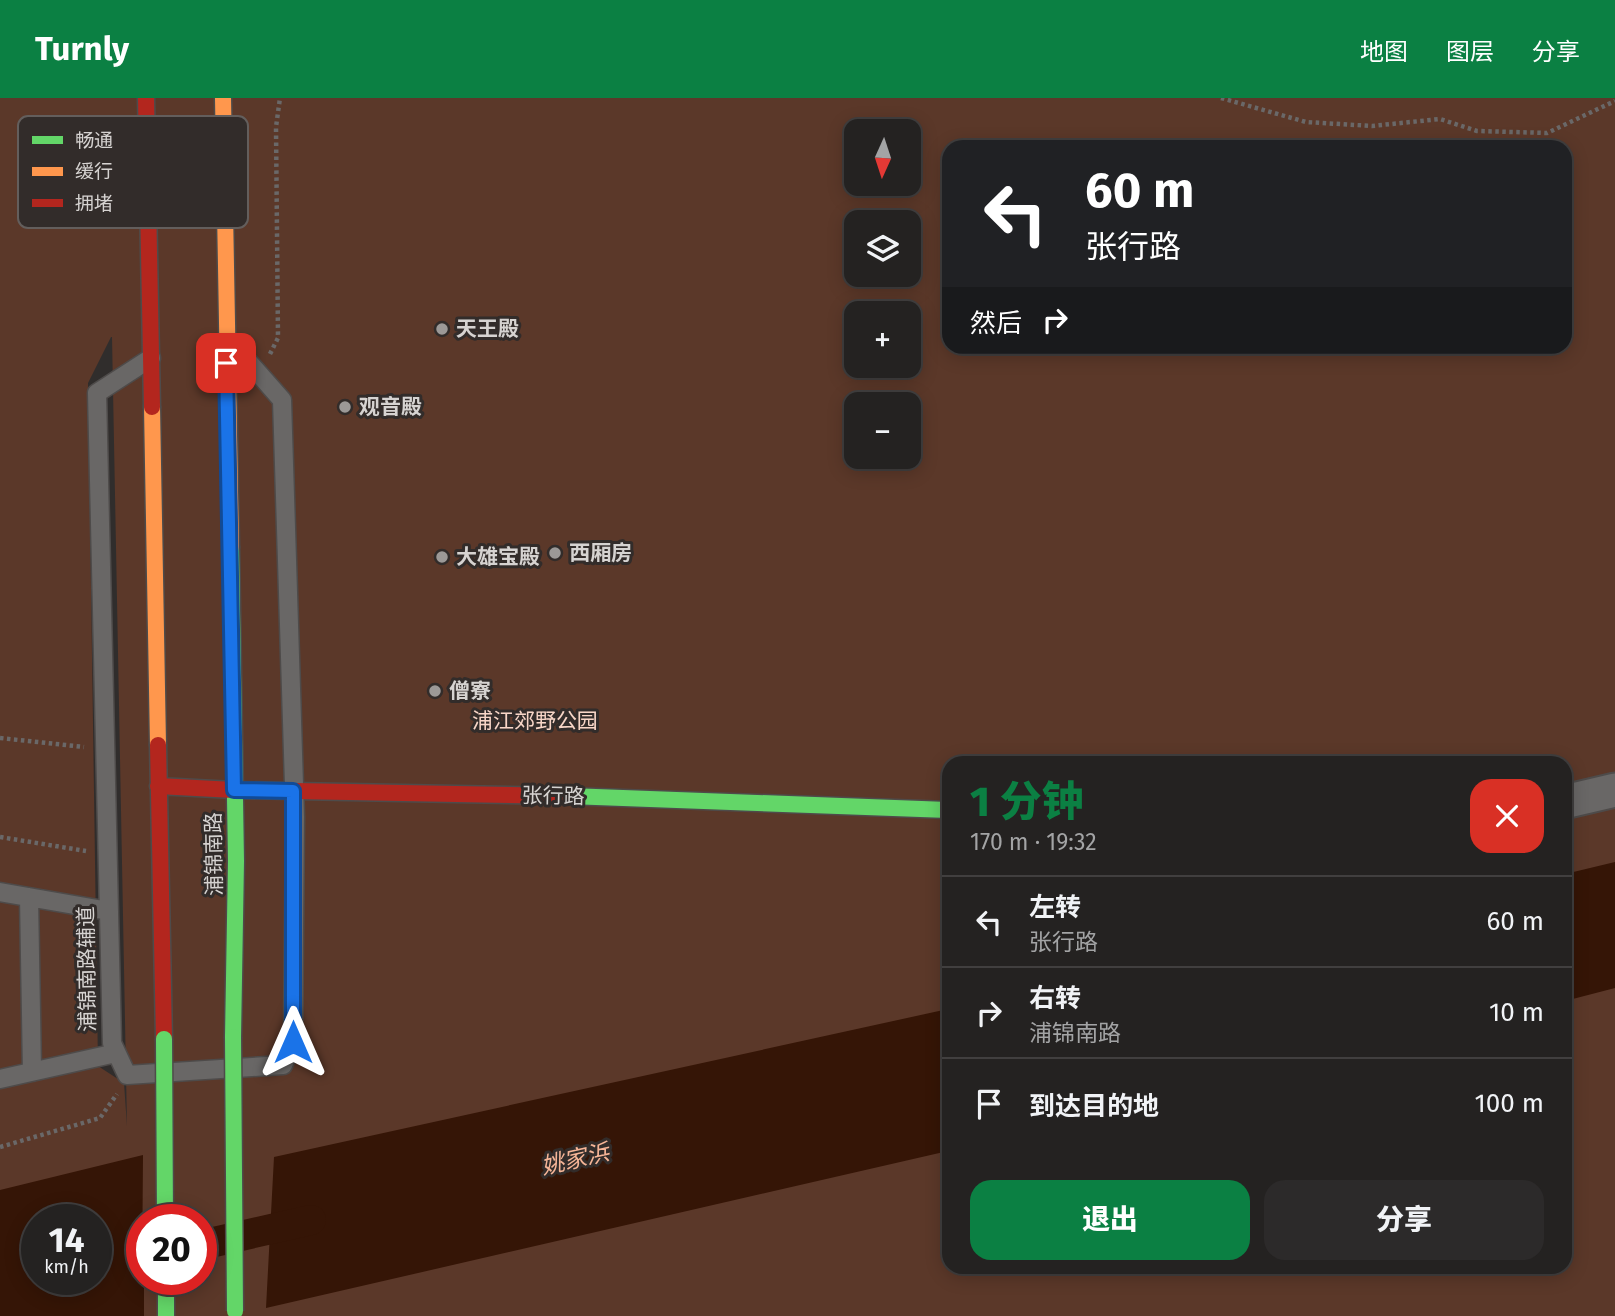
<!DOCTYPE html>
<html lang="zh">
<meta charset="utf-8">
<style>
body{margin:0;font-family:"Fira Sans","Noto Sans SC",sans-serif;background:#2c2a2a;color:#f1f3f6;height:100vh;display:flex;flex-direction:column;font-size:26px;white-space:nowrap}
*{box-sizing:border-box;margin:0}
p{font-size:23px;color:#a3a4a5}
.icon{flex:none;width:38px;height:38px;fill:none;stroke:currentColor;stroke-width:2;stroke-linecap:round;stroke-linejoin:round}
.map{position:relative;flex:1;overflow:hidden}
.panel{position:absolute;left:942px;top:658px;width:630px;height:518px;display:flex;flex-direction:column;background:#242221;border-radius:21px;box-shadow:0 4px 18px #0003,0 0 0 2px #413f3f}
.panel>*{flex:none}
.hud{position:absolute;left:942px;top:42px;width:630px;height:214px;border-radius:21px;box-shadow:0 4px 18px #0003,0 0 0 2px #413f3f;background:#202124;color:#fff;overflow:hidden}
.needle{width:46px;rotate:183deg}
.controls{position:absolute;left:844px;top:21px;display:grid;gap:14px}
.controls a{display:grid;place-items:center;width:77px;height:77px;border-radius:14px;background:#242221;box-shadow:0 4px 18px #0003,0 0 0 2px #413f3f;font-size:35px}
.speed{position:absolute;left:21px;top:1106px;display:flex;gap:14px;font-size:35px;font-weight:700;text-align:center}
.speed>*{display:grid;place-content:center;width:91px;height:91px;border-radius:50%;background:#242221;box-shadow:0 4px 18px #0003,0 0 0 2px #413f3f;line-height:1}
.speed small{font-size:18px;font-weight:400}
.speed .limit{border:10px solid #d22;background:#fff;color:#111}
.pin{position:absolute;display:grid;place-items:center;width:60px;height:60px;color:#fff;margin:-30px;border-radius:14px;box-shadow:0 4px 10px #0006}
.me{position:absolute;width:77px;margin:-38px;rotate:0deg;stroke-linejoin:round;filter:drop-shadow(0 0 5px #0008)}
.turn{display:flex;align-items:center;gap:24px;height:147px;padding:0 28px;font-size:32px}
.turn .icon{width:91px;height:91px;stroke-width:2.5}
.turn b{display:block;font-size:49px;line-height:60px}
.then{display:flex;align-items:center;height:66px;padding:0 28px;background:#0003;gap:14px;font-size:26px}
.round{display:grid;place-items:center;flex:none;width:74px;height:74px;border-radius:21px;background:#2c2a2a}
.overview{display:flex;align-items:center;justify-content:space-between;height:119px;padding:0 28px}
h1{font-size:42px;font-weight:800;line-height:52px;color:#0b8043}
.primary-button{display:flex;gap:14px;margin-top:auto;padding:14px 28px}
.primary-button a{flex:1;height:80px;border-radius:21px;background:#0b8043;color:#fff;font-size:28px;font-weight:800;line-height:80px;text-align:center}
.primary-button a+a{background:#2c2a2a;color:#f1f3f6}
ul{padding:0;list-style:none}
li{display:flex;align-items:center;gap:21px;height:91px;padding:0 28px;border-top:2px solid #413f3f}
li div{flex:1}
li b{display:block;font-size:26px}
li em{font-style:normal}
header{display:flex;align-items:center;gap:42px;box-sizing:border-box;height:98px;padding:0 35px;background:#0b8043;color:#fff}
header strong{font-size:33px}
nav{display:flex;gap:38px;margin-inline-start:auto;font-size:24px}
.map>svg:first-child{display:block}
</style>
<header>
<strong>Turnly</strong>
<nav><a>地图</a><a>图层</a><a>分享</a></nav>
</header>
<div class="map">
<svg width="1615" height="1218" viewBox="0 0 1615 1218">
<rect width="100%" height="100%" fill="#302d2c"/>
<path fill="#5b3829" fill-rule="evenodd" d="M0 0H1615V1218H0ZM856 33H908V86H856ZM948 49H1564V248H948ZM856 124H908V177H856ZM856 215H908V268H856ZM111 239H112L127 1028 124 985 98 968 88 285ZM856 306H908V359H856ZM948 665H1564V1169H948ZM37 1122H96V1181H37ZM142 1122H201V1181H142Z"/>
<path fill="#351506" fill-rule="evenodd" d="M1615 764V890L1565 903V776Z
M948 911V1053L266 1210 274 1059Z
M143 1057 142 1181H144V1218H0V1092ZM37 1122H96V1181H37Z"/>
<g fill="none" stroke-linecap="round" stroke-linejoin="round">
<path stroke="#351506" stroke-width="30" d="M201 1147 311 1122"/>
<g stroke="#4e4b4a" stroke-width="21">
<path id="lane" d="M151 260 97 295 112 945 127 977 283 967 293 944 295 719 282 302 231 244
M0 794 109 813
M29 799 32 974
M0 981 116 955"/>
</g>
<g stroke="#4e4b4a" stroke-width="37">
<path id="street" d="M1564 704 1615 692"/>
</g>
<g stroke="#4e4b4a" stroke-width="19">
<path id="fast" d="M231 449 236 763 233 939
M569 698 948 712
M166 1181V1218"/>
</g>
<g stroke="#4e4b4a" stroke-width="19">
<path id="slow" d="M223 0 231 449
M152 309 158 647"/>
</g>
<g stroke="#4e4b4a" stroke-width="19">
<path id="jam" d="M146 0 152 309
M158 647 164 941
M158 688 234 692 569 698"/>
</g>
<path stroke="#6a6868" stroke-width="4.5" stroke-dasharray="3.5 3.5" stroke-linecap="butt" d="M1221 0 1306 24 1372 28 1440 21 1477 33 1547 35 1615 3
M270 256 278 240 276 29 280 0
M0 640 84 649
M0 739 86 753
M0 1049 100 1020 117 996"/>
<use href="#lane" stroke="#696766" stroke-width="18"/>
<use href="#street" stroke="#696766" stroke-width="33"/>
<use href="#fast" stroke="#63d668" stroke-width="16"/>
<use href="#slow" stroke="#ff974d" stroke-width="16"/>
<use href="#jam" stroke="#b3261e" stroke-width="16"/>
<g stroke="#4e4b4a" stroke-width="19" stroke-linecap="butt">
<path id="fast-bridge" d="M233 939 235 1213
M164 941 165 1122"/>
</g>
<use href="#fast-bridge" stroke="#63d668" stroke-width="16"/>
</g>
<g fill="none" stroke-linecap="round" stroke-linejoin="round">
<g stroke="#114b97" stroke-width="18">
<path id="route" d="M226 265 234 692 293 693V944"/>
</g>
<use href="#route" stroke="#1a73e8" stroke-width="12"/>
</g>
<g fill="#9c9997" stroke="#322c2a" stroke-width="2.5">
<circle cx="442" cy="231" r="7"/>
<circle cx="345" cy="309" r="7"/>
<circle cx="555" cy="455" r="7"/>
<circle cx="442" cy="459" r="7"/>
<circle cx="435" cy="593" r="7"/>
</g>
<g text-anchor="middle" stroke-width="6" stroke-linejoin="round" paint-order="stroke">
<g font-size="21" font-weight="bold" fill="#d6d3d1" stroke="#322c2a" text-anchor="start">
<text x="456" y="238">天王殿</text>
<text x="359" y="316">观音殿</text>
<text x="569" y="462">西厢房</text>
<text x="456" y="466">大雄宝殿</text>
<text x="449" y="600">僧寮</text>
</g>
<g font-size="21" fill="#f8d6c7" stroke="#322c2a">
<text x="535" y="630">浦江郊野公园</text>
</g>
<g font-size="21" fill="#d6d3d1" stroke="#322c2a">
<text transform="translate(553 698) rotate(1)" y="7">张行路</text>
<text transform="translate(214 756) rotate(-91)" y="7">浦锦南路</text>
<text transform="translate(87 871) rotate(-91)" y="7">浦锦南路辅道</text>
</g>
<g font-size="23" font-style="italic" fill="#f6b597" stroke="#322c2a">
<text transform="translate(575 1061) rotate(-13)" y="8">姚家浜</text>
</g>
</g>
<rect x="18" y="18" width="230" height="112" rx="10" fill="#322c2a" stroke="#635e5c" stroke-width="2"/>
<rect x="32" y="38" width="31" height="8" fill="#63d668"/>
<rect x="32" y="69" width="31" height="9" fill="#ff974d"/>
<rect x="32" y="101" width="31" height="8" fill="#b3261e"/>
<g font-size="19" fill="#d6d3d1">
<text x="75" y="49">畅通</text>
<text x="75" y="80">缓行</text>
<text x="75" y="112">拥堵</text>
</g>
</svg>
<div class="controls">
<a><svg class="needle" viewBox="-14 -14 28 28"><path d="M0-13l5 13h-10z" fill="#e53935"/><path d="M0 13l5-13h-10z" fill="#a3a4a5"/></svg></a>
<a><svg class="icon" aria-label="layers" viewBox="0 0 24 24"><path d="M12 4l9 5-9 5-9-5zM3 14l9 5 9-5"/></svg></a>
<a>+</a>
<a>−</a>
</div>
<div class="speed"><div>14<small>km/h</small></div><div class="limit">20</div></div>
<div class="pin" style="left:226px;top:265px;background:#d93025"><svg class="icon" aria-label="arrive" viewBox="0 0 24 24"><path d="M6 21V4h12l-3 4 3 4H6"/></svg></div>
<svg class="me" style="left:293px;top:944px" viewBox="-20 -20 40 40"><path d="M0-17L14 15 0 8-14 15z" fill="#1a73e8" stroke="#fff" stroke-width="4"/></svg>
<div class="hud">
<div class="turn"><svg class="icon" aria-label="left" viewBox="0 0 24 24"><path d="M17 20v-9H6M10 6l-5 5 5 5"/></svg><div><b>60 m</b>张行路</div></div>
<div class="then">然后<svg class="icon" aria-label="right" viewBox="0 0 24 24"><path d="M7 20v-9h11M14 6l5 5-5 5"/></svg></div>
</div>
<section class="panel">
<div class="overview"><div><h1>1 分钟</h1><p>170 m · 19:32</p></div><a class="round" style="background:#d93025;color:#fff"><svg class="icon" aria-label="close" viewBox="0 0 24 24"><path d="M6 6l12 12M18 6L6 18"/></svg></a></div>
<ul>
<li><svg class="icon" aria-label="left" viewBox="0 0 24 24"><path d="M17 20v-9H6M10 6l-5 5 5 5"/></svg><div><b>左转</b><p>张行路</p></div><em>60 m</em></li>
<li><svg class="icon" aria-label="right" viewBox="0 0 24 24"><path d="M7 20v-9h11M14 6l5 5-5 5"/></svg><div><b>右转</b><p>浦锦南路</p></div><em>10 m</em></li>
<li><svg class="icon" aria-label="arrive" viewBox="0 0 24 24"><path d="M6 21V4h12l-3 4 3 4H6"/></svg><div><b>到达目的地</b></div><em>100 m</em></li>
</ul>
<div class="primary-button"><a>退出</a><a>分享</a></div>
</section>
</div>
